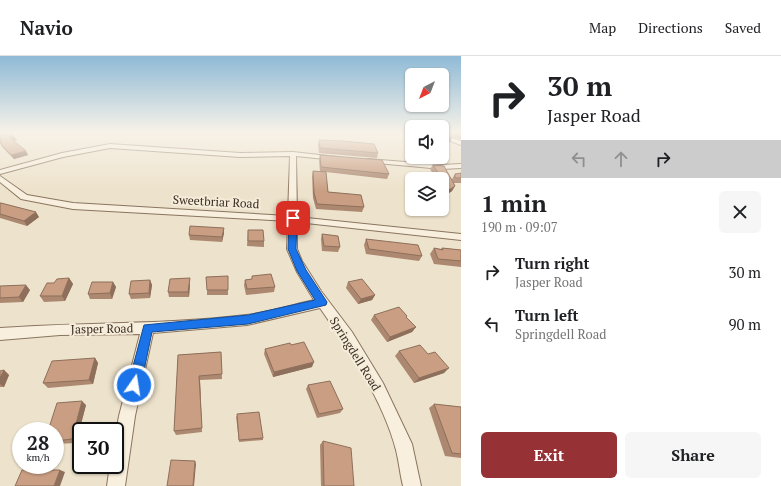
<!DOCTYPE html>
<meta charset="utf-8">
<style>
body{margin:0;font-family:"PT Serif",serif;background:#f6f6f6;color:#202124;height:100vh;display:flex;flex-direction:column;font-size:15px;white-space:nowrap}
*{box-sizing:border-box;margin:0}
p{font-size:13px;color:#757577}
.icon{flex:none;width:22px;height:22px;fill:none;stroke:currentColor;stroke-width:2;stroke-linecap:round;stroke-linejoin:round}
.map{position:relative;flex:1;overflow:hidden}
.drawer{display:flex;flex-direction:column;background:#fff;width:320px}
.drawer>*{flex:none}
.banner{background:#fff;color:#202124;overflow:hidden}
.needle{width:26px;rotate:222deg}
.controls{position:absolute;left:405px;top:12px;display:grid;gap:8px}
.controls a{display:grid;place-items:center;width:44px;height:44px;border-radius:6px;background:#fff;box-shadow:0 1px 3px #0004;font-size:20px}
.speed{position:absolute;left:12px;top:366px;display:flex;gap:8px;font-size:20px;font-weight:700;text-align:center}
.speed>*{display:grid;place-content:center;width:52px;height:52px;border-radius:50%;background:#fff;box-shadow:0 1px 3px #0004;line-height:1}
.speed small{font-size:10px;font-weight:400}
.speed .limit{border:2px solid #111;border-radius:6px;background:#fff;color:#111}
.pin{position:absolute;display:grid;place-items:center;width:34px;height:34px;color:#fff;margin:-17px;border-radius:8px;box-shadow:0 2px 6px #0006}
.me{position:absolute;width:44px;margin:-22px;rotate:13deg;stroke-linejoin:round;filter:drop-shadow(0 0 3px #0008)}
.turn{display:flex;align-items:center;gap:14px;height:84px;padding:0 20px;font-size:18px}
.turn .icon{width:52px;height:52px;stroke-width:2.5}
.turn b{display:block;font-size:28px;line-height:34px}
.lanes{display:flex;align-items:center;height:38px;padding:0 20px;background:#0003;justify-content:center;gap:20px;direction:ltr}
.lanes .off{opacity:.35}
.round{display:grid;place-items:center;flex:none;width:42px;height:42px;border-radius:6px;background:#f6f6f6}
.head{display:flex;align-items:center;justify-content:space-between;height:68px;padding:0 20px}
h1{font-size:24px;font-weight:700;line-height:30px}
.button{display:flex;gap:8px;margin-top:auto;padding:8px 20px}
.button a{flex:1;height:46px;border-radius:6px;background:#963235;color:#fff;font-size:16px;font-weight:700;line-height:46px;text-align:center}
.button a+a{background:#f6f6f6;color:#202124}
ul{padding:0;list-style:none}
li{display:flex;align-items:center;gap:12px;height:52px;padding:0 20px}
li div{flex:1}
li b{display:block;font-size:15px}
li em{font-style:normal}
header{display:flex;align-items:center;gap:24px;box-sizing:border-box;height:56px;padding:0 20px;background:#fff;border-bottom:1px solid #e0e0e0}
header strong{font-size:19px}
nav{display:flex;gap:22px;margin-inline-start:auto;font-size:14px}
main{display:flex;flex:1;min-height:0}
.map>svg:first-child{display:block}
</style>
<header>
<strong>Navio</strong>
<nav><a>Map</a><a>Directions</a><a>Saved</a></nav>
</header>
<main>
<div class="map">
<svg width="461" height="430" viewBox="0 0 461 430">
<rect width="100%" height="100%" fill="#ede2cb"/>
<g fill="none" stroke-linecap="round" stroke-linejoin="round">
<g stroke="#8a755f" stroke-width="2">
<path id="street" d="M442 78 461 85V89L442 82Z
M110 88 240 97 293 96 337 101V103L335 104 296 100 297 161 461 178V184L297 166V193L302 205 321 235 352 276 383 327 412 388 421 430H403C400 418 399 406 396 394 383 344 349 294 320 252L247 269 153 277 135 360 125 430H107L110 409H115V382L119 360 140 278 60 279 0 284V272C82 266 164 269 246 259 269 256 292 249 314 244L297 216 287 193 288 165 73 153 21 143 0 126V120L27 139 73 147 288 160 290 100 240 101 110 92 63 101 0 118V114L62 97Z
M368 103 442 109 461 108V112L442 113 366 106V104Z"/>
</g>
<use href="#street" fill="#f8efde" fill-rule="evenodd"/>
</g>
<path fill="#ad8870" d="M0 76 17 84 14 85 28 99 14 103 2 91 0 87Z
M398 76H412V81Z
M442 76H461V83H460L443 77V78L452 82 450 86 442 89Z
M319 84 378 97 377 102 319 97 318 89Z
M320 99 389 118 387 123 326 116 328 136 364 151 362 156 316 153 313 142 312 120 313 115 320 116 319 104Z
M423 101H440V102L438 107 426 106Z
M433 109 452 123 455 118 461 117V127H454L455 130 452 135 446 139 442 133V123H436L430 113Z
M0 147 39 161 27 170 0 162Z
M248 174 264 185V191L247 190Z
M224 177 222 186 190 184 189 179Z
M322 178 340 191 338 196 322 195 321 183Z
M366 183 422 200 419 205 366 198 364 189Z
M434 192 441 193 442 192 461 194V211L434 208 430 198Z
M228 220V239H207V234Z
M252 220 275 231 274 236 246 239 244 229 245 224 252 223Z
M69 222 73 228 65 245 44 246 40 240 54 227Z
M150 224 152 229 150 242 131 243 129 238Z
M113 226 116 231 112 243H90L88 238Z
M348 226 375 239 372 244 358 248 346 232Z
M190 228 189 241H169L168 236Z
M0 230 30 234 23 246 0 247Z
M374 259 406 261 416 271 412 276 387 286 371 264Z
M291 289 312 311 273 321 264 298 265 293Z
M399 295 444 317 414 327 395 300Z
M221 296 222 323 200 324 202 376 176 379 174 375 178 299Z
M95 302 98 307 93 328 48 332 43 327Z
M4 314 9 319 4 331H0V315Z
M308 329 343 353 340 357 317 362 306 333Z
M434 348 461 351V402L445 400 429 352Z
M86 349 76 387 55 388V375Z
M236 360 263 382V384L239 386Z
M323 385 354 430H321L320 389Z"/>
<path fill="#8d6f5b" d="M14 80 17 84 12 85 9 81Z
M452 82 450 86 442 89V85Z
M26 95 28 99 14 103 11 99Z
M455 130 452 135 446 139 449 134Z
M36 156 39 161 27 170 24 165Z
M224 172V177L222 186V181Z
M69 222 73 228 65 245 62 240Z
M190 222V228L189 241 188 236Z
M150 224 152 229 150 242 149 237Z
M113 226 116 231 112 243 110 237Z
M26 229 30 234 23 246 19 241Z
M375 239 372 244 358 248 361 243Z
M416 271 412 276 387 286 390 281Z
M95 302 98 307 93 328 89 324Z
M314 306 312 311 273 321 274 316Z
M449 312 444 317 414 327 419 322Z
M4 314 9 319 4 331 0 328V322Z
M199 320 200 324 202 376V372Z
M82 345 86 349 76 387 72 383Z
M195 405 196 408 194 430H193Z
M60 414 65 416 60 430H54Z"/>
<path fill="#c99e82" stroke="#8d6f5b" d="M0 76H10L14 80 9 81 26 95 11 99 0 87 2 86 0 84Z
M442 76H443V78L452 82 442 85Z
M454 76H461V78Z
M319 84 343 85 374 88 378 97 320 92Z
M320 99 382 104 389 118 321 111Z
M428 101H440V102Z
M433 109 444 110 455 130 449 134Z
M313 115 326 116 328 136 361 139 364 151 317 148 314 137Z
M461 117V122H455V118Z
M0 147H1L36 156 24 165 0 158Z
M190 170 224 172 222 181 189 179Z
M248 174H263L264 185H248Z
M322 178 338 180 340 191 324 190Z
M366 183 418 189 422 200 369 193Z
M434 192 443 194 442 192 461 194V205L438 203Z
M271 218 275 231 247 233 245 224 252 223V220Z
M228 220V234H207L206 221Z
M69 222 62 240H40L47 227H54L57 223Z
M190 222 188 236H168L170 223Z
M362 223 375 239 361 243 348 226Z
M150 224 149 237 129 238 131 225Z
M92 226H113L110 237 88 238Z
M26 229 19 241 0 242V230Z
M399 251 407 260 406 261 416 271 390 281 374 259Z
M304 286 314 306 274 316 265 293 290 287 291 289Z
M420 289 428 298 435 296 449 312 419 322 399 295Z
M221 296 222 318 199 320 202 372 174 375 178 299Z
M95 302 89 324 43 327 52 305Z
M4 314 0 322V315Z
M330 325 343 353 319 358 308 329Z
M82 345 72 383 55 385V375H48L57 347Z
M434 348 461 351V398L452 397Z
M259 356 263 382 239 384 237 358Z
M323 385 351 392 354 430H324Z
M171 404 195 405 193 430H167Z
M22 414H60L54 430H15Z"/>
<linearGradient id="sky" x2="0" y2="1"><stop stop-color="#8fbad6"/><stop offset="0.56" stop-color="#f7f2e8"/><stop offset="1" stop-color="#f7f2e8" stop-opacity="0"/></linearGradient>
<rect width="461" height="136" fill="url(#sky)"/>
<path fill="#1a73e8" stroke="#114b97" d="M293 160 297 162 296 193 306 214 327 246 326 249 248 268 152 276 141 329 139 334 134 336 130 334 128 329 144 269 248 259 315 244 297 215 288 193 289 162Z"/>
<g text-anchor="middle" stroke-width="4" stroke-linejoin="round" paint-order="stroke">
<g font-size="12" fill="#3b2d22" stroke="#f5ecda">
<text transform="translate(216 146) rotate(3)" y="4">Sweetbriar Road</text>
<text transform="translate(102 273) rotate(-1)" y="4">Jasper Road</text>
<text transform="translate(355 298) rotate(58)" y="4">Springdell Road</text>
</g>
</g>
</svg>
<div class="controls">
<a><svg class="needle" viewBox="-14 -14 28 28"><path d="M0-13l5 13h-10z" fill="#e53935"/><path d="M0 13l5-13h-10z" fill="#757577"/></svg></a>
<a><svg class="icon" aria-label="sound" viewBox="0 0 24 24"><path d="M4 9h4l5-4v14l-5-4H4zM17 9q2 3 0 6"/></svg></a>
<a><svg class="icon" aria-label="layers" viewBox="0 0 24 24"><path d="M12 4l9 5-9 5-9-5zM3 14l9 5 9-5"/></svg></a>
</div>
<div class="speed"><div>28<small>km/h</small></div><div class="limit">30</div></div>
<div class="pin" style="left:293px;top:162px;background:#d93025"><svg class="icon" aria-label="arrive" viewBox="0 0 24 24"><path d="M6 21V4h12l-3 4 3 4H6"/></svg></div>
<svg class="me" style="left:134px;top:329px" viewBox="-20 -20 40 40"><circle r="17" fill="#1a73e8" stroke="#fff" stroke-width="3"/><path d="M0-11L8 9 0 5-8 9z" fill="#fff"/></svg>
</div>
<section class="drawer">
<div class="banner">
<div class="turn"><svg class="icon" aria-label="right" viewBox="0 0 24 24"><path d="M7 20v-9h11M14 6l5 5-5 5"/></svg><div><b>30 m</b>Jasper Road</div></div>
<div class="lanes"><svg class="icon off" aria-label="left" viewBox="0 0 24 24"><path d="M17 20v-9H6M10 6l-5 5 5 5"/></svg><svg class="icon off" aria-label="ahead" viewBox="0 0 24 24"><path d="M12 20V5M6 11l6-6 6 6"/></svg><svg class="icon" aria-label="right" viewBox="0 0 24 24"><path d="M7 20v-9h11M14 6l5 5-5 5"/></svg></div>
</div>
<div class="head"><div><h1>1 min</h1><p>190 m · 09:07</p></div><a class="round"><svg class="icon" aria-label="close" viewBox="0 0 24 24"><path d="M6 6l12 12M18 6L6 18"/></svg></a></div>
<ul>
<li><svg class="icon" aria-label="right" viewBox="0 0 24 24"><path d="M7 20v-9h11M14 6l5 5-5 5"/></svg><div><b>Turn right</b><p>Jasper Road</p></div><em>30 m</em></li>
<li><svg class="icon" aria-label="left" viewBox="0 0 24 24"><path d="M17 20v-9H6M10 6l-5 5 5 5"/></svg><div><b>Turn left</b><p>Springdell Road</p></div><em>90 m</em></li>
</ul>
<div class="button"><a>Exit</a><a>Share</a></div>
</section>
</main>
